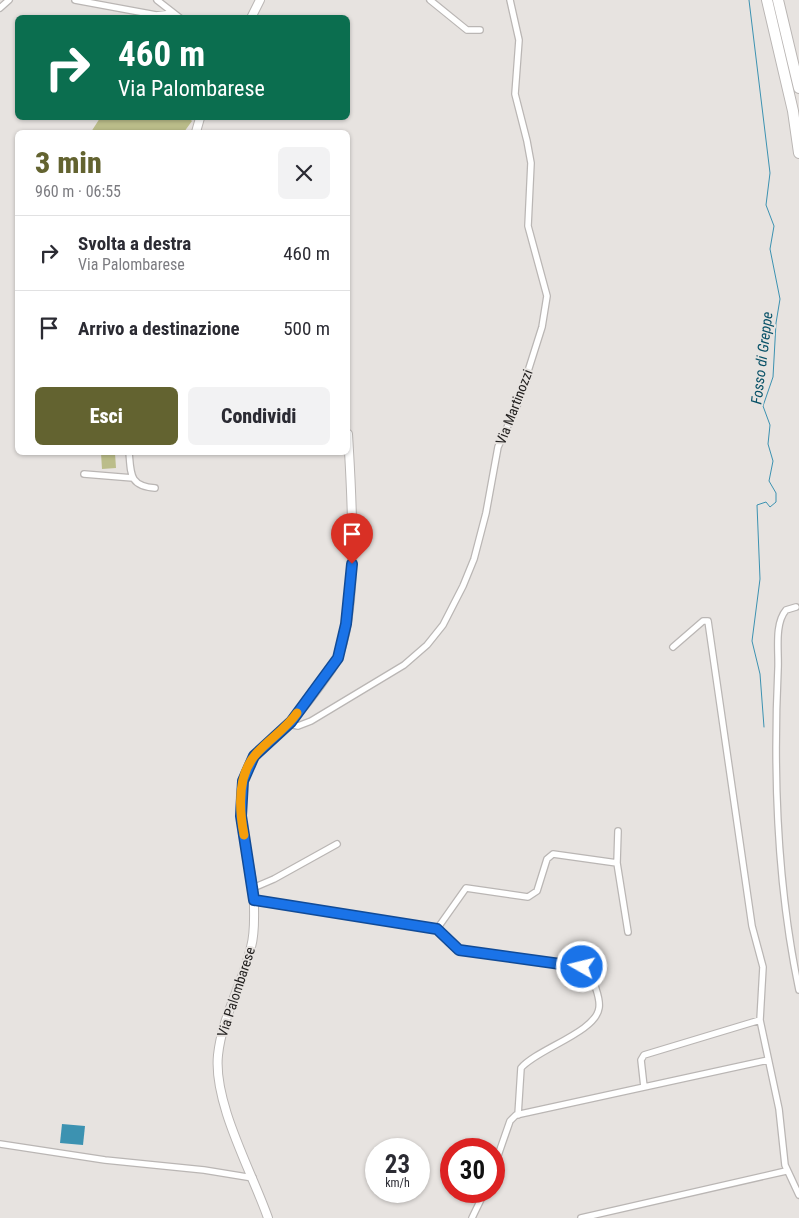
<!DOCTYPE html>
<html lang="it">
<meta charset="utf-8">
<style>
body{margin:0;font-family:"Roboto Condensed",sans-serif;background:#f2f2f3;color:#2b2b33;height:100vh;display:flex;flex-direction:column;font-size:19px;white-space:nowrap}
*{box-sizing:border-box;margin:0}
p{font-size:16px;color:#7c7c81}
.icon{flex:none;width:28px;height:28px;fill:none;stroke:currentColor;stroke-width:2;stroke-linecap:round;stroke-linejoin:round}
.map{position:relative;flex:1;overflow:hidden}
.sheet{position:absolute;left:15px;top:130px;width:335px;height:325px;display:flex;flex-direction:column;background:#fff;border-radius:8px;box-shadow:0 1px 4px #0004}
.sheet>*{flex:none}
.hud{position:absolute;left:15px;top:15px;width:335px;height:105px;border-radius:8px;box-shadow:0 1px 4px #0004;background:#0b6e4f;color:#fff;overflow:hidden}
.speed{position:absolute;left:365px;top:1138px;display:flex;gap:10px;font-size:25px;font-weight:700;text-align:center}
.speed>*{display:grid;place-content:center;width:65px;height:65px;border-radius:50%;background:#fff;box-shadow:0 1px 4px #0004;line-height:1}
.speed small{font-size:12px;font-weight:400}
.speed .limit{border:8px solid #d22;background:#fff;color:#111}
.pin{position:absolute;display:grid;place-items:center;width:42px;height:42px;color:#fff;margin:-51px -21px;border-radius:50% 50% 50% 0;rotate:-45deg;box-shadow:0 0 5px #0007}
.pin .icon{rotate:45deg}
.me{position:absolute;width:55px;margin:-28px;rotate:278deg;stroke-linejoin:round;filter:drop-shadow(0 0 4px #0008)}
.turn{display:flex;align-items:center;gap:18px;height:105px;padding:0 20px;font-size:22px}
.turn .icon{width:65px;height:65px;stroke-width:2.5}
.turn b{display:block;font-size:35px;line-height:42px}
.round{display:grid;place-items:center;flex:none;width:52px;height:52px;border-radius:8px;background:#f2f2f3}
.overview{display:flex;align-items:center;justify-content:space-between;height:85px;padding:0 20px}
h1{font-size:30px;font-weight:800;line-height:38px;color:#636330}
.action{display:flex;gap:10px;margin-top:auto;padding:10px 20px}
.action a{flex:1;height:58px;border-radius:8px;background:#636330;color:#fff;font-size:20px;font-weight:800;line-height:58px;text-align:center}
.action a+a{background:#f2f2f3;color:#2b2b33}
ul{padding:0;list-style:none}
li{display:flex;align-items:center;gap:15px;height:75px;padding:0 20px;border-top:1px solid #e1e1e2}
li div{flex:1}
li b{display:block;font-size:19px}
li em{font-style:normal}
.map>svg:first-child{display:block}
</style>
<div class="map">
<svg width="799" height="1218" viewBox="0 0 799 1218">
<rect width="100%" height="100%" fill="#e7e3e0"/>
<path fill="#bbbd8a" d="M100 118H189L192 121 184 132H91Z
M101 453H115L116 468 102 469Z"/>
<path fill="#3c92b1" d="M62 1124 85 1126 83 1145 60 1143Z"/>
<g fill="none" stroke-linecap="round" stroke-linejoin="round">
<path stroke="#3c92b1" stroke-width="1" d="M749 0 770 173 766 205 774 226 770 249 780 299 776 323 773 377 763 406 770 425 768 444 773 461 769 481 776 493V502L770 507 766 502 757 505 760 579 752 641 760 674 764 727"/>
<g stroke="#bab6b4" stroke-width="8">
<path id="street" d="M75 0 156 15 173 13
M157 0 180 18
M430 0 467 30H480
M0 8 9 0
M129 452C131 474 129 486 155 488
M84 474 133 478
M796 607 786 610C774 624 779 652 778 669 773 776 777 885 799 990
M673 647 703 621H708L752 926 763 967 760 1020 779 1109 785 1165 799 1195
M289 724 298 726 311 721 404 665 427 645 443 625 463 586 474 559 486 513 498 447 517 406 542 327 547 296 528 226 531 163 527 141 515 94 519 40 510 0
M617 863 618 831
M253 888 274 879 337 844
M254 900 437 929
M644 1087 641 1060 644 1055 760 1020
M518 1115 521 1068C537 1049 596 1032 599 1008 600 1002 598 995 596 989 593 980 591 971 582 967L460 950 453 946 437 929 466 888 528 897 537 891 547 859 553 854 617 863 628 932
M0 1144 105 1160 204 1170 253 1178
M494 1167 510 1121 516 1115 768 1060
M472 1218 485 1191
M581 1218 786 1171"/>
</g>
<g stroke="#bab6b4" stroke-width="10">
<path id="secondary" d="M251 18 260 0
M196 132 200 118
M268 1218C252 1172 213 1103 218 1055 222 1017 243 983 251 947 255 933 254 919 254 905 254 861 230 816 246 773 254 751 272 742 287 726 303 709 318 689 331 670 362 627 351 488 348 434"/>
</g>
<g stroke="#bab6b4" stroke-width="12">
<path id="highway" d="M767 0 793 111 799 153
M778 0 799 88"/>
</g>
<use href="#street" stroke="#fff" stroke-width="5.5"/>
<use href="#secondary" stroke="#fff" stroke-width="8"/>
<use href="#highway" stroke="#fff" stroke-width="10"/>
</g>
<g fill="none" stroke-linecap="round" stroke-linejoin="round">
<g stroke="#114b97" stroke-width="12">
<path id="route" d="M352 564 346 624 338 658 291 722 254 756 243 781 241 816 254 900 437 929 459 950 582 967"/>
</g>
<use href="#route" stroke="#1a73e8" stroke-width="9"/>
<path stroke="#f59e0b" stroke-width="9" d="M244 835C239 809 237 775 256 754 269 739 286 729 297 713"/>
</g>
<g text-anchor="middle" stroke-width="4" stroke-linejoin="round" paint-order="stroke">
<g font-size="14" fill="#242221" stroke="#e7e3e0">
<text transform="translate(514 407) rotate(-69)" y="5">Via Martinozzi</text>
<text transform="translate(236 992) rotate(-72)" y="5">Via Palombarese</text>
</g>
<g font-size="15" font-style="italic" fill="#085167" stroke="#e7e3e0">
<text transform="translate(762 358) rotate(-83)" y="5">Fosso di Greppe</text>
</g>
</g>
</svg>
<div class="speed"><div>23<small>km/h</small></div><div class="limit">30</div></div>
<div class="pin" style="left:352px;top:564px;background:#d93025"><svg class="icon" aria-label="arrive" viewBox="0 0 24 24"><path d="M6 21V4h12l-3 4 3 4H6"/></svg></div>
<svg class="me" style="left:582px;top:967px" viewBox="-20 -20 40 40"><circle r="17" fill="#1a73e8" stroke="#fff" stroke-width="3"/><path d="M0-11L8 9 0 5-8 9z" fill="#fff"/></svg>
<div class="hud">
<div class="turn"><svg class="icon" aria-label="right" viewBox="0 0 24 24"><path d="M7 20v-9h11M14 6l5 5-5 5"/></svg><div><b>460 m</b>Via Palombarese</div></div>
</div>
<section class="sheet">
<div class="overview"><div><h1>3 min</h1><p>960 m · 06:55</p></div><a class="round"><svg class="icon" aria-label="close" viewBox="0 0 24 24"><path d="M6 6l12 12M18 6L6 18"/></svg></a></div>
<ul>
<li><svg class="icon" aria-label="right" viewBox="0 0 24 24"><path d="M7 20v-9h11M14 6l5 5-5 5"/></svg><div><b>Svolta a destra</b><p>Via Palombarese</p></div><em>460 m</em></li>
<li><svg class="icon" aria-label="arrive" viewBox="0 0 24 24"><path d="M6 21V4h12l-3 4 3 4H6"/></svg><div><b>Arrivo a destinazione</b></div><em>500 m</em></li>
</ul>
<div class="action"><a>Esci</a><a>Condividi</a></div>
</section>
</div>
